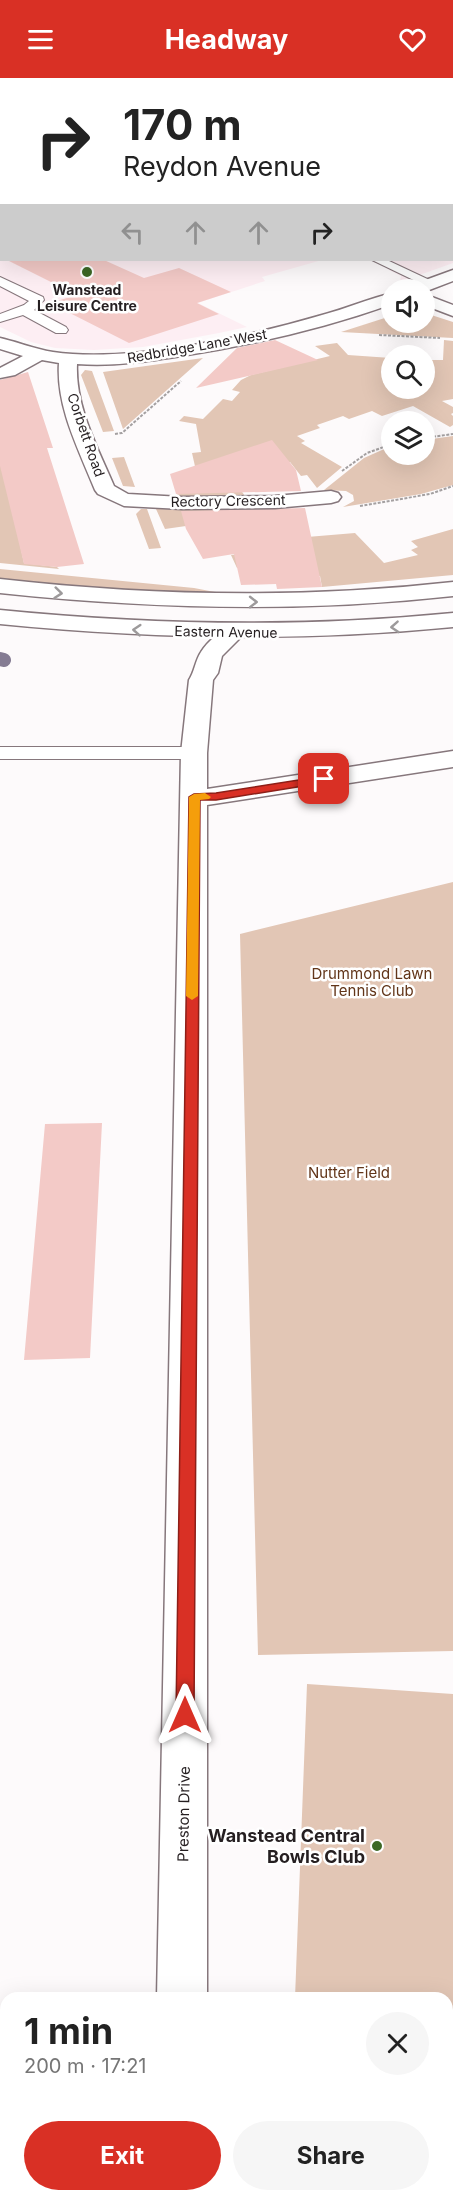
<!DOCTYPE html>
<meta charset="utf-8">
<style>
body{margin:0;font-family:Inter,sans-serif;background:#f6f6f6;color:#222;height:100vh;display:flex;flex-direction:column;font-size:22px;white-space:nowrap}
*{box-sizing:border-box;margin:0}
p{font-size:20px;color:#767676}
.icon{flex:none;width:33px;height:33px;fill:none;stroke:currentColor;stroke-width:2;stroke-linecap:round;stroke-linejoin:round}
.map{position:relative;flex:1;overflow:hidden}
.sheet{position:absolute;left:0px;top:1914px;width:453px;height:210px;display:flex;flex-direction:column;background:#fff;border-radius:18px 18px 0 0;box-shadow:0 6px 24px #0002}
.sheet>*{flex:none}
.guide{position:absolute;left:0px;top:0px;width:453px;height:183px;box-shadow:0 6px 24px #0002;background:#fff;color:#222;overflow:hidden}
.buttons{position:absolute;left:381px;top:201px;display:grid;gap:12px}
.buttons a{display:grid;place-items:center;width:54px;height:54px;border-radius:50%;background:#fff;box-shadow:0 6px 24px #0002;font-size:30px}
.pin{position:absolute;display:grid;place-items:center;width:51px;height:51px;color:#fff;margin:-26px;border-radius:12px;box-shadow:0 3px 9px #0006}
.me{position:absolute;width:66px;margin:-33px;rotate:0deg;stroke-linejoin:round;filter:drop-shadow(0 0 4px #0008)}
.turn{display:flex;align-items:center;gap:21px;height:126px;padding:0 24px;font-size:27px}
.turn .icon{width:78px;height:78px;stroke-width:2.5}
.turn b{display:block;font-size:42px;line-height:51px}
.lanes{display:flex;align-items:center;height:57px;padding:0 24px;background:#0003;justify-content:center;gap:30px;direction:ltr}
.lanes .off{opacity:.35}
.round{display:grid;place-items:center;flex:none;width:63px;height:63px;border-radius:32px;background:#f6f6f6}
.overview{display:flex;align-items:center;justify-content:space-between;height:102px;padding:0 24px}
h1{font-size:36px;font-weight:700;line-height:45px}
.button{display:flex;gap:12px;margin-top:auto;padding:12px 24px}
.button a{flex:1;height:69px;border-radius:36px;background:#d93025;color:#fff;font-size:24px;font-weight:700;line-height:69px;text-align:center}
.button a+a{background:#f6f6f6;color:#222}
header{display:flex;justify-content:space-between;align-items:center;height:78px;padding:0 24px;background:#d93025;color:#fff;font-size:27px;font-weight:700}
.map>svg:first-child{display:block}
</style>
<header><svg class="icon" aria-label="menu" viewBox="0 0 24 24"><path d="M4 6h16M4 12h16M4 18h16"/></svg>Headway<svg class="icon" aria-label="heart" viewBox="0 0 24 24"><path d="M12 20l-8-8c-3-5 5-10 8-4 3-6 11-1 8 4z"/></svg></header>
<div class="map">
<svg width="453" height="2124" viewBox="0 0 453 2124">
<rect width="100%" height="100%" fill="#fdfafb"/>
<path fill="#fdeef3" d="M0 8 2 182H322L262 199 265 203 198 225 247 249 219 255 143 269 94 272 55 270 31 264 0 249Z
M452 114 453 185 400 204 401 198 389 192 393 190 371 182H452Z"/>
<path fill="#e2c6b5" d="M425 235 453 244V260L341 254 391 238 392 244H424Z
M444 262 453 263V321L442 323 453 329V335L451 336 453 338V347L450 349 413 328 382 338 372 333 349 341 343 338 317 347 320 350 297 358 305 363 301 365 342 389 317 410 307 397 301 398 290 384 227 393 245 418H177L176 407 199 406 192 375 201 374 196 346 179 343 184 338 203 341 223 321 232 323 240 314 232 312 241 302 251 297 330 278 315 268 337 265 348 277 391 280 392 310H424L425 282H443Z
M203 280 123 351 103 294Z
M85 292 92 293 114 353 103 354 81 297Z
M453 358V407L421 416 343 429 354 423 353 417 346 413 324 412 364 380 391 368 392 376H424L425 362Z
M0 375 24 485 57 489 59 491 0 485Z
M124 379 135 409 123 408 112 380Z
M141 431H147L161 470 149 471 136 436Z
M156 431 250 432 307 459 355 455 384 485 418 477 411 472 418 469 411 463 453 451V497L322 509 320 498 274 499 271 488 237 490 231 477 247 475 207 445 165 451Z
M0 491 194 510 220 515C146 513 73 509 0 500Z
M453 804V1573L258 1577 240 856Z
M307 1606 453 1616V2009L447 2008V1920H295Z"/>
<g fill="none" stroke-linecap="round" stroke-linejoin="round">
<path stroke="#857c93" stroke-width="14" d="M0 581 4 582"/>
</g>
<path fill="#f3cac7" d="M7 182H104L144 200 179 190 231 214 197 225 219 236 129 265 50 225 77 217Z
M275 262 318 282 196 310 237 270Z
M28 294 53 370H47L84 486 57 489 24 486 0 388V302Z
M272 362 296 392 301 413 176 416 170 396Z
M305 430 322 509 277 511 276 506 241 507 234 476 203 481 186 451 181 433Z
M102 1045 90 1280 24 1282 45 1046Z"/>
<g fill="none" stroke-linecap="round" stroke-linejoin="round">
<g stroke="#86777c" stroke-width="2">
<path id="lane" d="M372 182H387L438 206 436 209H428Z
M0 199 43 219 44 222 34 232 66 249 68 252 66 255H56L23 237 0 244V236L24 227 29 223 0 208Z
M0 669H194L201 671 204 675 201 679 194 681H0Z"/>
</g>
<g stroke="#86777c" stroke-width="3">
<path id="street" d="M353 0H368L369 2H354Z
M399 0H417L398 2Z
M452 28H453V36H452Z
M453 192V203L424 214V212H407L409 208Z
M392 215V226C325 250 256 266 187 277 151 283 113 289 77 286 75 329 98 370 114 408L128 416 182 419 275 418 331 413 338 415 341 419 338 423 331 425 275 430 182 431 124 428 98 416 95 412C79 372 56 329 59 285L42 282 15 297 0 300V290L23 278 0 271V260C18 264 34 271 53 274 130 285 247 259 322 237 345 231 368 221 392 215Z
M424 216 453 227V238L424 227Z
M232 549 240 551 244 556 222 578 218 595 213 602 207 675V711L453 673V689L207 727V1920H157L181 675 189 602C195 593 195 583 201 574 207 564 221 552 232 549Z
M154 2118H208V2124H154Z"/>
</g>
<g stroke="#86777c" stroke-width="3">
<path id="highway" d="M0 501C152 518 301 521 453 504V518C301 535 152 531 0 515Z
M0 532C152 547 301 550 453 535V549C301 564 152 561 0 546Z"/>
</g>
<path stroke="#a4a0a1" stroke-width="2" stroke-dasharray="3 1.5" stroke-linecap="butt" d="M379 257 440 260
M115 356 122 355 181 303
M424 360 453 356
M342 393 367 375 392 366
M360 428 430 416 453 408"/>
<use href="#lane" fill="#fff" fill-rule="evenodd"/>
<use href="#street" fill="#fff" fill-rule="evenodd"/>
<use href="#highway" fill="#fff" fill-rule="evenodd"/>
</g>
<defs><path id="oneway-chevron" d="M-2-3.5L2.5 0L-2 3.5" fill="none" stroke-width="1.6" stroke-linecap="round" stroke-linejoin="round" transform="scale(1.5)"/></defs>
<g stroke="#9d9a9b">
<use href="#oneway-chevron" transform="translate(58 515) rotate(6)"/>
<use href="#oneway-chevron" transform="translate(253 524)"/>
<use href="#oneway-chevron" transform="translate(395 549) rotate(176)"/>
<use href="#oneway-chevron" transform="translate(137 552) rotate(-176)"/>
</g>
<path fill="#d93025" stroke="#8d1f18" stroke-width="1.5" d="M324 698 329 701 328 704 216 722H200L194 1637 191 1644 185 1647 178 1644 176 1637 189 719 194 716 216 715Z"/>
<path fill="#f59e0b" d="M205 715 211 719 209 721 200 722 198 918 192 922 186 918 189 719 194 716Z"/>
<g fill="#3d6825" stroke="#fff" stroke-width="2">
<circle cx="87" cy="194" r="6"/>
<circle cx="377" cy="1768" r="6"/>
</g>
<g text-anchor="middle" stroke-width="5" stroke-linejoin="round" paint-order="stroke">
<g font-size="14" font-weight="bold" fill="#251f21" stroke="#fff">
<text x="87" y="217">Wanstead<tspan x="87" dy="16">Leisure Centre</tspan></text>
</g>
<g font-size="14" fill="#251f21" stroke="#fff">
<text transform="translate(197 268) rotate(-10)" y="5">Redbridge Lane West</text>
<text transform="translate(86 357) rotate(71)" y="5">Corbett Road</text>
<text transform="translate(228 423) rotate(-1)" y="5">Rectory Crescent</text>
<text transform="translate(226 554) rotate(1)" y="5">Eastern Avenue</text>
</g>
<g font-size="15" fill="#623519" stroke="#fff">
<text x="372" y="901">Drummond Lawn<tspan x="372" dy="17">Tennis Club</tspan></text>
<text x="349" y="1100">Nutter Field</text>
</g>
<g font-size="15" fill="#251f21" stroke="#fff">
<text transform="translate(184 1736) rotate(-89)" y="5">Preston Drive</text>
</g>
<g font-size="18" font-weight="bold" fill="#251f21" stroke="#fff" text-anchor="end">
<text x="365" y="1764">Wanstead Central<tspan x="365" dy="21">Bowls Club</tspan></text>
</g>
</g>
</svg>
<div class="buttons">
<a><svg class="icon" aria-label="sound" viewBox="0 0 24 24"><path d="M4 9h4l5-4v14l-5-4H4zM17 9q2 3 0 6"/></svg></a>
<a><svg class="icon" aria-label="search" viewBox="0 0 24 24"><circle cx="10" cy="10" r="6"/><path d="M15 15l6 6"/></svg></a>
<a><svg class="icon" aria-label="layers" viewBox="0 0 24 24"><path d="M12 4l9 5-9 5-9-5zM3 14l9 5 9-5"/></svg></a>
</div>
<div class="pin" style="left:324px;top:701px;background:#d93025"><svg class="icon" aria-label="arrive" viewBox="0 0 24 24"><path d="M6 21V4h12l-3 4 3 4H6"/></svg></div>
<svg class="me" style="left:185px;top:1637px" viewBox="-20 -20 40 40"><path d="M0-17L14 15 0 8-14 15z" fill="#d93025" stroke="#fff" stroke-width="4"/></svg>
<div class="guide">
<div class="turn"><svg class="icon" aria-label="right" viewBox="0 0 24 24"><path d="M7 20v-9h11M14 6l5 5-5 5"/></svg><div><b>170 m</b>Reydon Avenue</div></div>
<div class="lanes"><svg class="icon off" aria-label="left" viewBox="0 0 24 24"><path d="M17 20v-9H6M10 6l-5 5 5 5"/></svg><svg class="icon off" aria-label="ahead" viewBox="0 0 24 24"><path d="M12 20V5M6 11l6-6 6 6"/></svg><svg class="icon off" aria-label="ahead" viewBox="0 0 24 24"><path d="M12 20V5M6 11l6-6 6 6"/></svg><svg class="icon" aria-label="right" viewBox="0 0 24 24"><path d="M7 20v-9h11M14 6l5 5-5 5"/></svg></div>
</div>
<section class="sheet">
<div class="overview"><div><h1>1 min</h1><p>200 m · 17:21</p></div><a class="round"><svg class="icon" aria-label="close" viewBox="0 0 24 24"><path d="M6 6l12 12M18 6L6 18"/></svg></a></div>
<div class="button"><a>Exit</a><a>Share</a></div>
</section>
</div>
